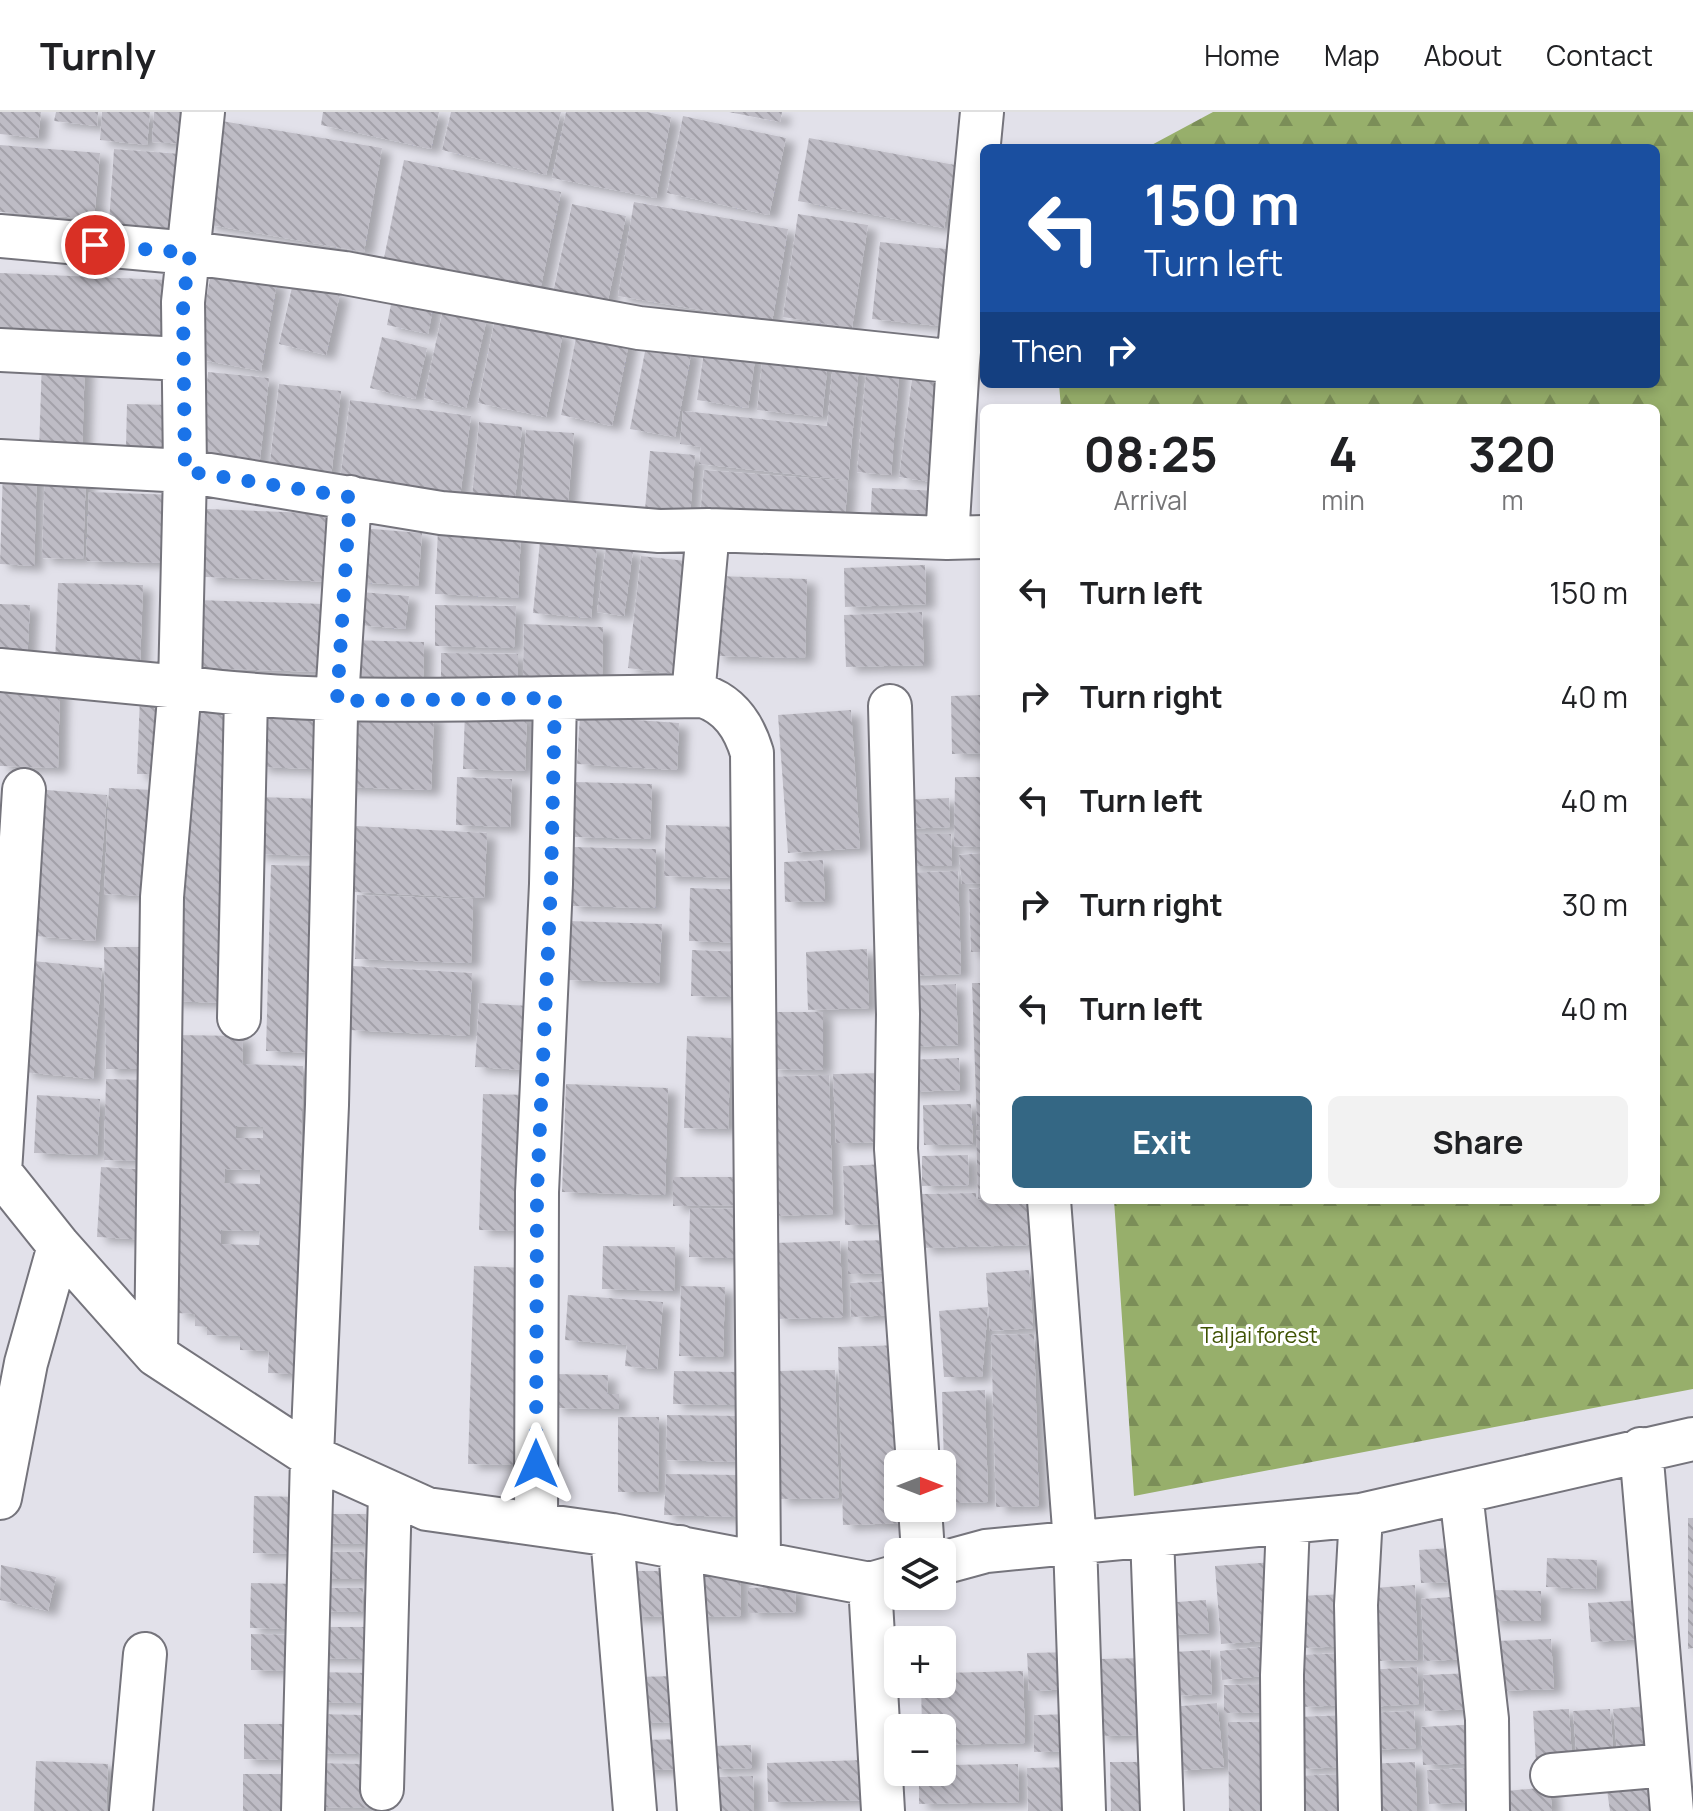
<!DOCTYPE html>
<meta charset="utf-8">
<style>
body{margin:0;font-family:Manrope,sans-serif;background:#f2f2f2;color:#202124;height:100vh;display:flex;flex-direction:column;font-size:30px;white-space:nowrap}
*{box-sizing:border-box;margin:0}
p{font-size:26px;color:#757577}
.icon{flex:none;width:44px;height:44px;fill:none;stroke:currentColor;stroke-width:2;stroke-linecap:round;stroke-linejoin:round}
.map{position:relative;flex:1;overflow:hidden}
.drawer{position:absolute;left:980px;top:292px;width:680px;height:800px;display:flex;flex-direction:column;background:#fff;border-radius:12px;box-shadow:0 4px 12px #0003}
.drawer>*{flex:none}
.guide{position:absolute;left:980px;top:32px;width:680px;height:244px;border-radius:12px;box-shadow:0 4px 12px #0003;background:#1a4fa0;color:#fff;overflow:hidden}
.needle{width:52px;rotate:90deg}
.fabs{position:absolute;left:884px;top:1338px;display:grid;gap:16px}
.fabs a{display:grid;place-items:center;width:72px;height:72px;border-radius:12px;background:#fff;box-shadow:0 4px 12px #0003;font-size:40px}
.pin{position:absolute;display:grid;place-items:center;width:68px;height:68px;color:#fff;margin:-34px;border:4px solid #fff;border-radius:50%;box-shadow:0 2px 8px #0007}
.me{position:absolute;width:88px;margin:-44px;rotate:0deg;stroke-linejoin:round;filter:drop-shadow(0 0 6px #0008)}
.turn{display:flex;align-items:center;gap:28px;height:168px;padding:0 32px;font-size:36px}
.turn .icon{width:104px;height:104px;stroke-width:2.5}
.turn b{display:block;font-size:56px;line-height:68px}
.then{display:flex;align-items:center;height:76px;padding:0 32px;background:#0003;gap:16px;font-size:30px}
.eta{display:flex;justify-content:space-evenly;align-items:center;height:136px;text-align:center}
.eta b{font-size:48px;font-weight:700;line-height:56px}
.action{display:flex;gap:16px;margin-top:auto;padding:16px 32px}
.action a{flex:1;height:92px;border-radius:12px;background:#346784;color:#fff;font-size:32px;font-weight:700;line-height:92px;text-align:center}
.action a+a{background:#f2f2f2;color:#202124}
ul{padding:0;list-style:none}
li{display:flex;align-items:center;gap:24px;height:104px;padding:0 32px}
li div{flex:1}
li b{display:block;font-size:30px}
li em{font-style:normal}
header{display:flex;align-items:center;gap:48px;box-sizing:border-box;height:112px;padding:0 40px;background:#fff;border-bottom:2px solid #e0e0e0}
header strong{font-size:38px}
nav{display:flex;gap:44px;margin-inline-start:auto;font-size:28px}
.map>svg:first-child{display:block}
</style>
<header>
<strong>Turnly</strong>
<nav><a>Home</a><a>Map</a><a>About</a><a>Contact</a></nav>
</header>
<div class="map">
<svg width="1693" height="1699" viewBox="0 0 1693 1699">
<defs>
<pattern id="forest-firs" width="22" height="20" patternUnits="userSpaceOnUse" patternTransform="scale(2)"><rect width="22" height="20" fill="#97af6b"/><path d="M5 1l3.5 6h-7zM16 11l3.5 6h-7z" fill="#7b8e58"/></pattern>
<pattern id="building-back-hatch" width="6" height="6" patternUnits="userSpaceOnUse" patternTransform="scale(2)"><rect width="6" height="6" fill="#bebcc5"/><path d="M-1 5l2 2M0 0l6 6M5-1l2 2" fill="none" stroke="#a3a1a9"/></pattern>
<filter id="shadow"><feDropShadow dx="9" dy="5" stdDeviation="4" flood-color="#0004"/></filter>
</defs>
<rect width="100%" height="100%" fill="#e2e1ea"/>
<path fill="url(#forest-firs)" d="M1213 0H1693V1277L1134 1384 1114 1088H1656V296H1061L1059 272H1656V36H1146Z"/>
<path fill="url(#building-back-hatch)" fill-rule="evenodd" filter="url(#shadow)" d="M0 0H41L38 26 0 22Z
M56 0H98L97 14 54 9Z
M102 0H150L147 33 100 28Z
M154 0H191L188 32 152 30Z
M323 0H439L431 37 321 13Z
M451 0H561L546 63 442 38Z
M566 0H647L671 5 656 86 552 66Z
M729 0H782L780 10Z
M683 4 786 26 769 103 667 81Z
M222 9 382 36 364 140 205 112Z
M809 26 955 53 944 116 798 89Z
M0 33 100 41 94 107 0 100Z
M114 37 181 42 176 130 108 125Z
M404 48 561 80 539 183 383 151Z
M634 90 788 117 772 210 618 184Z
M572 92 626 104 604 207 550 195Z
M798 102 868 113 852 216 783 205Z
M880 130 965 139 958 216 872 207Z
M211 160 277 171 261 259 196 247Z
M0 161 168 168 165 234 0 227Z
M293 171 340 182 326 243 279 232Z
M394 177 435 186 428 222 387 213Z
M443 197 487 206 466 296 424 286Z
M495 207 563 221 546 305 478 291Z
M578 215 630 226 612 314 561 303Z
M382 225 427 236 415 287 370 276Z
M647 229 692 238 675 325 630 317Z
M705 233 756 241 748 296 697 288Z
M763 243 828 250 822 305 757 298Z
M42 247 85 248 82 341 39 340Z
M867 249 900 252 891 363 857 360Z
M833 251 859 254 848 368 699 352 701 335 680 332 683 299 827 314Z
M208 260 269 266 259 356 199 349Z
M913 260 952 265 938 371 899 365Z
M279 272 341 279 331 365 269 358Z
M350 288 471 304 460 384 340 368Z
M127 292 170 293 169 338 126 336Z
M479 310 522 315 514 399 471 395Z
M526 318 574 321 567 403 520 400Z
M650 339 695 343 689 413 644 410Z
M3 358 37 359 34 454 0 452Z
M704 358 848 369 844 417 700 406Z
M45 359 86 361 83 447 42 446Z
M872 376 941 379 940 417 870 415Z
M89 380 176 383 173 451 86 449Z
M207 397 338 402 336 470 205 465Z
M360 416 422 421 418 474 356 470Z
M438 417 521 421 518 486 435 482Z
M540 429 597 434 591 506 533 501Z
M606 435 633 439 624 504 597 500Z
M641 444 695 450 682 563 628 556Z
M925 453 926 492 845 495 844 456Z
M718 464 807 467 805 546 715 544Z
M58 471 143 473 140 554 55 552Z
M362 480 409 484 405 517 359 513Z
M196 488 325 492 323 560 194 556Z
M0 492 30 493 27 550 0 549Z
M435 493 516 494 514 536 435 534Z
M922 500 924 553 846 555 844 503Z
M524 512 603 515 602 569 523 567Z
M348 528 424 530 423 574 347 571Z
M441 541 518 542V573H441Z
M0 569 60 571 58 656 0 654Z
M984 583V641L952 642 951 584Z
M140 584 173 585 171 663 137 662Z
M180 594 235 596 226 891 170 889Z
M261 594 318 596 316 657 259 655Z
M851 598 860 736 788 741 778 603Z
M465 599 527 601 525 659 463 657Z
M346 601 434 603 431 678 344 675Z
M580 604 679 611 677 658 577 652Z
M457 665 512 667 510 715 456 713Z
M955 665H984V735L954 734Z
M575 670 652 672 650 727 573 725Z
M109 676 154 678 149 784 104 782Z
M47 678 107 683 95 829 35 824Z
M258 685 324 687 322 744 256 742Z
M949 686 950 715 902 717 901 688Z
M666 713 741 715 740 766 664 764Z
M356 714 487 721 484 786 353 780Z
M909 722H951L952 754H909Z
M572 735 656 737 655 796 570 794Z
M984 741V771L962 772 959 743Z
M823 748 825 789 785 790 784 750Z
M271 753 325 754 319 941 266 939Z
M958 759 961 862 906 864 903 761Z
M690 776 750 778 749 831 689 829Z
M984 776V840H971L969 777Z
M357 783 473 787 471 851 355 847Z
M568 809 662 812 659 871 566 868Z
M104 835H154L155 957H106Z
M867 837 869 896 808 898 806 840Z
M692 838 747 840 746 885 691 884Z
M33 849 102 856 93 967 23 960Z
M352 854 472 861 469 924 349 918Z
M972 871H984V1013L977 1014Z
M956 872 958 933 907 935 905 874Z
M479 891 529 894 525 958 475 955Z
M771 900H823V958L770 957Z
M173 923 243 924 242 952 303 954 296 1262 268 1261 269 1239 240 1238V1224L207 1223V1215L195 1214V1202L177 1201ZM236 1014 263 1015V1026H235ZM225 1057 260 1058V1072L224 1071ZM221 1118 260 1119 259 1133 221 1132Z
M687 924 731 926 728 1017 684 1016Z
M959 946 960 978 907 980 906 948Z
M885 961 888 1030 836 1031 833 962Z
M829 963 833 1102 769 1104 765 965Z
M106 967 153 968 150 1049 104 1048Z
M566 972 668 976 665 1083 562 1080Z
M483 982 531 983 527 1119 479 1118Z
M37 983 100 987 97 1043 34 1041Z
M971 992 973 1032 924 1033 923 993Z
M984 1018V1087H978L976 1019Z
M968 1043 969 1073 922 1074V1044Z
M887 1052 888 1112 845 1113 843 1054Z
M101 1055 153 1058 150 1128 97 1125Z
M673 1065H740L741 1093 673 1094Z
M976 1081V1088H1028L1029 1133 922 1136 920 1082Z
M690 1096 735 1097V1146L689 1145Z
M891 1128V1161L848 1162V1129Z
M840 1129 843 1205 776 1207 774 1131Z
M603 1134 675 1135 674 1179 602 1177Z
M474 1154 528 1156 522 1353 468 1352Z
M1029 1158 1033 1216 990 1219 986 1161Z
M896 1169 897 1203 851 1205 850 1171Z
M681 1174 725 1175 723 1245 679 1244Z
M568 1183 663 1190 657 1257 625 1254 627 1233 565 1228Z
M988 1195 982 1265H944L939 1199Z
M1034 1222 1039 1394 996 1395 991 1223Z
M902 1233 898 1396H907V1411L843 1413 838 1235Z
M835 1258 839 1386 778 1387 775 1259Z
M674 1259 739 1260 738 1293 673 1292Z
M554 1262 608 1263 607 1282H619V1297L554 1296Z
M985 1278 988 1390 945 1391 942 1280Z
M667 1303 746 1304 745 1350 666 1348Z
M618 1305H659L658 1380H618Z
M666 1362 743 1363 742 1405 664 1403Z
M254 1384 305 1385 304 1442 253 1441Z
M315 1402H366L365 1432 315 1431Z
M1688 1406H1693V1536L1688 1537Z
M1450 1436 1452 1470 1421 1471 1419 1438Z
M316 1440H364V1467H315Z
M1547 1446 1597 1448 1596 1477 1546 1475Z
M1275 1450 1281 1528 1221 1532 1215 1454Z
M1 1453 56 1465 48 1499 0 1488Z
M740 1453 741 1504 693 1505 692 1454Z
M629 1459H673L674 1504 630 1505Z
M251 1471 299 1472 297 1517 250 1516Z
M1415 1473 1418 1548 1377 1549 1374 1476Z
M795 1474 796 1500 748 1501V1476Z
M316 1476H363L362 1500 316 1499Z
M1491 1478 1541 1479V1509H1490Z
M1346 1482 1348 1534 1301 1536 1299 1484Z
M1466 1484 1469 1547 1424 1549 1421 1487Z
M1206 1488 1209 1521 1165 1523 1162 1491Z
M1643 1488 1645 1527 1591 1530 1588 1491Z
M314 1515H368V1547L313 1546Z
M251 1522 302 1523 301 1559 251 1558Z
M1551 1527 1554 1577 1498 1579 1496 1529Z
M1269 1534 1272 1563 1222 1568 1220 1539Z
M1210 1538 1212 1582 1173 1584 1172 1540Z
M1075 1540V1577L1029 1579 1027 1541Z
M1345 1541 1347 1593 1301 1595 1299 1543Z
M1146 1546 1147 1623 1098 1624 1097 1547Z
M1417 1555 1419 1592 1366 1595 1364 1558Z
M1023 1559 1025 1631 942 1633V1616H922L921 1572H942V1561Z
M313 1560 370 1561 369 1591 312 1590Z
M1472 1561 1473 1597 1425 1599 1423 1563Z
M676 1564 677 1610 637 1611 636 1565Z
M1269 1572 1270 1600 1224 1601V1573Z
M1217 1591 1224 1655 1176 1659 1170 1595Z
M1647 1594 1652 1645 1618 1648 1613 1597Z
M1569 1597 1572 1649 1536 1651 1533 1599Z
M1610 1597 1614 1648 1577 1651 1573 1599Z
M1414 1599 1416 1636 1367 1638 1365 1601Z
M315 1602 368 1603 367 1642 314 1641Z
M1074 1602 1075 1639 1034 1640V1603Z
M1346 1603 1348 1655 1299 1657 1297 1605Z
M1228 1610H1270L1271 1699H1229Z
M244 1612H299L298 1648 244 1647Z
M1481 1612 1483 1651 1423 1653 1421 1615Z
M688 1627V1657L641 1658 640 1628Z
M751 1633 752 1656 711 1657 710 1634Z
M865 1648 866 1688 768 1690 767 1651Z
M36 1649 108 1652 106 1699H34Z
M1110 1650H1149L1150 1699H1111Z
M1415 1650 1417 1699H1367L1365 1652Z
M311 1651 371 1652V1696L310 1695Z
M1018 1652 1019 1690 919 1692V1660H942V1653Z
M1076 1655 1077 1699H1028L1027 1656Z
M1471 1656 1473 1690 1429 1692 1427 1658Z
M243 1662H296V1699H243Z
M1344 1662 1346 1699H1296L1294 1664Z
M753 1664 754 1699H714L713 1665Z
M1655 1665 1659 1699H1610L1606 1671Z
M1550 1675 1552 1699H1498L1496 1680Z"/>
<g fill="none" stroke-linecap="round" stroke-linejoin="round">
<g stroke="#75747c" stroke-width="46">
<path id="minor" d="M203 0 183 190 185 359 180 575C305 592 429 588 555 586
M982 0 958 250 947 426 984 425
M0 124 190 141 345 161 639 216 958 250
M0 238 183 247
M0 349 185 359 441 401 659 419 708 418 947 426
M0 558 180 575 162 785 156 1243
M693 584 708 418
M890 594 898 902 896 1037 918 1352
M239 906 246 584
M0 1060 59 1134 156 1243 312 1345 427 1397 612 1423 870 1472 898 1464
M0 1060 24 678
M1049 1088 1075 1430 1084 1699
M1641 1337 1672 1699
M1461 1381 1487 1607 1488 1699
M0 1386 26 1251 59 1134
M920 1396 923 1440
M536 1412 537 1080 551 772 555 586 703 584C730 593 744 614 752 641L759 1451
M612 1423 635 1699
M1152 1423 1162 1699
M680 1435 699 1699
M942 1451 986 1439 1361 1403 1693 1327
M870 1472 883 1699
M1552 1663 1667 1653
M382 1677 390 1381
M131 1699 145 1542
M303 1699 312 1345 327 993 336 603 350 385
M1283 1699 1282 1563 1288 1410
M1360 1699 1356 1493 1361 1403"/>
</g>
<use href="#minor" stroke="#fff" stroke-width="42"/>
</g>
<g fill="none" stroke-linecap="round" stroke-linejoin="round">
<path stroke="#1a73e8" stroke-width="14" stroke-dasharray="0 25.2" d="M95 133 190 141 183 190 185 359 350 385 337 589 555 586 551 772 537 1080 536 1352"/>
</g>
<g text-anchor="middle" stroke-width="6" stroke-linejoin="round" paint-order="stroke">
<g font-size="22" fill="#3f5303" stroke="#fff">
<text x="1259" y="1231">Taljai forest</text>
</g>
</g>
</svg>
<div class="fabs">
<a><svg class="needle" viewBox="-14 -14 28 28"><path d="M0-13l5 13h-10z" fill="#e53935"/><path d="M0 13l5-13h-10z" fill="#757577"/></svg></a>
<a><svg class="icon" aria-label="layers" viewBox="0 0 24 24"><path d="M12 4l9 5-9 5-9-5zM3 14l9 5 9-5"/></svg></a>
<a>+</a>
<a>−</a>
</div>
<div class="pin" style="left:95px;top:133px;background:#d93025"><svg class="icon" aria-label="arrive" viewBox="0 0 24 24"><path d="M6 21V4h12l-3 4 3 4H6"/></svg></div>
<svg class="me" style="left:536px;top:1352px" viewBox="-20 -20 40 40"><path d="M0-17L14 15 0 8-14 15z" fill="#1a73e8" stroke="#fff" stroke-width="4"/></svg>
<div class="guide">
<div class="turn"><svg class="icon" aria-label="left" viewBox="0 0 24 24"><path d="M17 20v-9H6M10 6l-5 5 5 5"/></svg><div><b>150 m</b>Turn left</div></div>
<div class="then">Then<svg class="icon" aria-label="right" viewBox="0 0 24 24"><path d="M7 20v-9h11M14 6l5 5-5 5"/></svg></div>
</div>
<section class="drawer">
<div class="eta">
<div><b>08:25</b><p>Arrival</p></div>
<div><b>4</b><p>min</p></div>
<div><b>320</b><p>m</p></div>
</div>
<ul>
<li><svg class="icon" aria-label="left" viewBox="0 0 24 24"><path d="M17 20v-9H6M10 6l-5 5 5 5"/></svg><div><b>Turn left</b></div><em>150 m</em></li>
<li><svg class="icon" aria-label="right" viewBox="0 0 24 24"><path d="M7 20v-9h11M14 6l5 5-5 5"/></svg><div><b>Turn right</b></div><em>40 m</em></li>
<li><svg class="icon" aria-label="left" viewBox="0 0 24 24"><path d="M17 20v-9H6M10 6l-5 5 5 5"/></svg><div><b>Turn left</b></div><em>40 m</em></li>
<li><svg class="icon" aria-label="right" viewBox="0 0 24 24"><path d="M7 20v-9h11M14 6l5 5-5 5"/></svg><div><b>Turn right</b></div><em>30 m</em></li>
<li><svg class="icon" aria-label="left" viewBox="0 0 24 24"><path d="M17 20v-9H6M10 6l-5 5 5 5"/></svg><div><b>Turn left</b></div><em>40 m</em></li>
</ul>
<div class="action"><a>Exit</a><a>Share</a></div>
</section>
</div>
